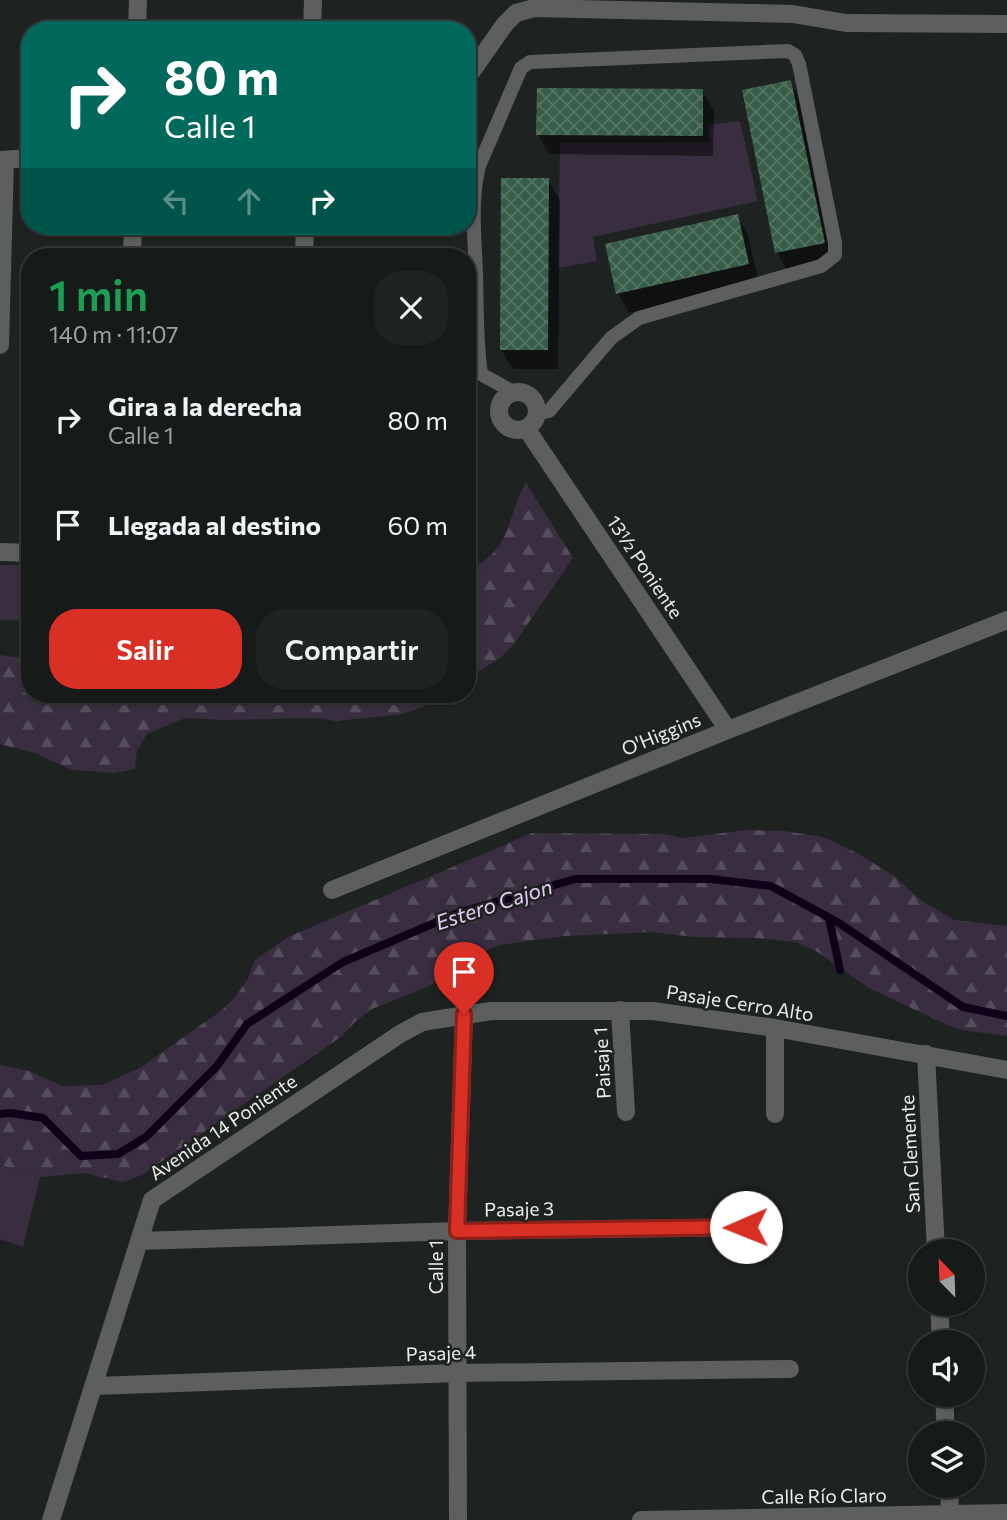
<!DOCTYPE html>
<html lang="es">
<meta charset="utf-8">
<style>
body{margin:0;font-family:Commissioner,sans-serif;background:#1f2321;color:#f1f3f6;height:100vh;display:flex;flex-direction:column;font-size:26px;white-space:nowrap}
*{box-sizing:border-box;margin:0}
p{font-size:23px;color:#9ea1a2}
.icon{flex:none;width:38px;height:38px;fill:none;stroke:currentColor;stroke-width:2;stroke-linecap:round;stroke-linejoin:round}
.map{position:relative;flex:1;overflow:hidden}
.details{position:absolute;left:21px;top:248px;width:455px;height:455px;display:flex;flex-direction:column;background:#161a18;border-radius:28px;box-shadow:0 2px 5px #0004,0 0 0 2px #353837}
.details>*{flex:none}
.top-card{position:absolute;left:21px;top:21px;width:455px;height:214px;border-radius:28px;box-shadow:0 2px 5px #0004,0 0 0 2px #353837;background:#00695c;color:#fff;overflow:hidden}
.needle{width:46px;rotate:337deg}
.tools{position:absolute;left:908px;top:1239px;display:grid;gap:14px}
.tools a{display:grid;place-items:center;width:77px;height:77px;border-radius:50%;background:#161a18;box-shadow:0 2px 5px #0004,0 0 0 2px #353837;font-size:35px}
.pin{position:absolute;display:grid;place-items:center;width:60px;height:60px;color:#fff;margin:-72px -30px;border-radius:50% 50% 50% 0;rotate:-45deg;box-shadow:0 0 7px #0007}
.pin .icon{rotate:45deg}
.me{position:absolute;width:77px;margin:-38px;rotate:269deg;stroke-linejoin:round;filter:drop-shadow(0 0 5px #0008)}
.turn{display:flex;align-items:center;gap:24px;height:147px;padding:0 28px;font-size:32px}
.turn .icon{width:91px;height:91px;stroke-width:2.5}
.turn b{display:block;font-size:49px;line-height:60px}
.lanes{display:flex;align-items:center;height:66px;padding:0 28px;background:#0003;justify-content:center;gap:35px;direction:ltr}
.lanes .off{opacity:.35}
.round{display:grid;place-items:center;flex:none;width:74px;height:74px;border-radius:28px;background:#1f2321}
.headline{display:flex;align-items:center;justify-content:space-between;height:119px;padding:0 28px}
h1{font-size:42px;font-weight:600;line-height:52px;color:#1e9e55}
.button{display:flex;gap:14px;margin-top:auto;padding:14px 28px}
.button a{flex:1;height:80px;border-radius:28px;background:#d93025;color:#fff;font-size:28px;font-weight:600;line-height:80px;text-align:center}
.button a+a{background:#1f2321;color:#f1f3f6}
ul{padding:0;list-style:none}
li{display:flex;align-items:center;gap:21px;height:105px;padding:0 28px}
li div{flex:1}
li b{display:block;font-size:26px}
li em{font-style:normal}
.map>svg:first-child{display:block}
</style>
<div class="map">
<svg width="1007" height="1520" viewBox="0 0 1007 1520">
<defs>
<pattern id="forest-firs" width="22" height="20" patternUnits="userSpaceOnUse" patternTransform="scale(1.75)"><rect width="22" height="20" fill="#382e3f"/><path d="M5 1l3.5 6h-7zM16 11l3.5 6h-7z" fill="#554d5b"/></pattern>
<pattern id="building-cross-hatch" width="8" height="8" patternUnits="userSpaceOnUse" patternTransform="scale(1.75)"><rect width="8" height="8" fill="#375d49"/><path d="M0 0l8 8M0 8l8-8" fill="none" stroke="#547564"/></pattern>
</defs>
<rect width="100%" height="100%" fill="#1e2220"/>
<path fill="url(#forest-firs)" d="M526 483 573 558 514 644 499 659 467 678V570C514 550 504 520 526 483Z
M0 655 30 659V695H443L424 706 403 714 337 721 314 718 226 720 185 718 147 734 137 750 135 769 114 773 72 770 35 753 0 744Z
M746 830 784 831 823 837 859 854 894 876 922 901 954 920 1007 926V1036L962 1030 943 1023 869 988 816 951 795 942 756 938 693 937 652 932 565 936 500 945 461 961 429 986 372 1009 356 1021 342 1036 142 1175 123 1182 84 1173 40 1177 0 1165V1065L29 1071 62 1086 102 1085 140 1068 222 1010 237 995 248 978 255 960 288 937 532 833 664 834 684 838Z"/>
<path fill="#382e3f" d="M740 121 758 201 593 237 597 261 558 268 560 143 710 142 708 125Z
M0 565H30V621L0 620Z
M0 1165 40 1177 23 1247 0 1239Z"/>
<path fill="#0007" d="M790 82 802 102 835 262 788 272 777 252Z
M702 91 714 111 713 156 549 154 538 134Z
M548 180 560 200 558 369H513L501 349Z
M737 216 748 235 759 284 629 313 618 293Z"/>
<g fill="none" stroke-linecap="round" stroke-linejoin="round">
<path stroke="#0f0218" stroke-width="8" d="M829 918 840 970
M0 1114 11 1113 43 1118 81 1156 118 1154 146 1137 217 1066 247 1024 343 962 458 913 575 879H711L771 886 839 923 963 1007 1007 1016"/>
</g>
<path fill="url(#building-cross-hatch)" d="M791 80 825 243 775 253 742 90Z
M537 88 703 89V136L536 135Z
M501 178H549L548 350H500Z
M738 214 749 264 616 294 605 244Z"/>
<g fill="none" stroke-linecap="round" stroke-linejoin="round">
<path stroke="#5d5f5e" stroke-width="14" d="M513 392 481 374C476 342 477 308 476 275 475 239 470 202 479 166L521 68 530 62 788 51 795 55 799 64 835 243V255L821 266 639 318 611 338 549 411 536 413"/>
<path stroke="#5d5f5e" stroke-width="18" d="M137 30 138 0
M312 30 313 0
M467 78 505 24 516 13 534 8 793 14 846 23 1007 24
M0 160 30 158
M132 257 133 226
M304 257 305 226
M0 345 5 160
M499 411a19 19 0 1 1 38 0a19 19 0 1 1-38 0Z
M526 428 728 730
M0 552 30 553
M332 890 728 730 1007 620
M620 1010 626 1112
M926 1054 936 1251
M775 1114V1028
M139 1241 457 1231 773 1227
M939 1304 941 1342
M95 1386 457 1373 790 1369
M944 1395 946 1433
M949 1486 950 1515
M51 1520 152 1200 400 1034 422 1022 491 1011H653L775 1028 1007 1070
M458 1520 457 1231 464 1014"/>
<path stroke="#5d5f5e" stroke-width="18" d="M641 1520 1007 1513"/>
</g>
<g fill="none" stroke-linecap="round" stroke-linejoin="round">
<g stroke="#8d1f18" stroke-width="18">
<path id="route" d="M464 1014 457 1231 746 1227"/>
</g>
<use href="#route" stroke="#d93025" stroke-width="12"/>
</g>
<g text-anchor="middle" stroke-width="5" stroke-linejoin="round" paint-order="stroke">
<g font-size="19" fill="#eceeed" stroke="#1e2220">
<text transform="translate(645 567) rotate(56)" y="7">13½ Poniente</text>
<text transform="translate(661 734) rotate(-22)" y="7">O'Higgins</text>
<text transform="translate(740 1003) rotate(9)" y="7">Pasaje Cerro Alto</text>
<text transform="translate(602 1063) rotate(-93)" y="7">Paisaje 1</text>
<text transform="translate(223 1127) rotate(-34)" y="7">Avenida 14 Poniente</text>
<text transform="translate(910 1154) rotate(-93)" y="7">San Clemente</text>
<text transform="translate(519 1209) rotate(-1)" y="7">Pasaje 3</text>
<text transform="translate(436 1267) rotate(-90)" y="7">Calle 1</text>
<text transform="translate(441 1353) rotate(-2)" y="7">Pasaje 4</text>
<text transform="translate(824 1496) rotate(-1)" y="7">Calle Río Claro</text>
</g>
<g font-size="21" font-style="italic" fill="#e7ccf9" stroke="#1e2220">
<text transform="translate(494 905) rotate(-18)" y="7">Estero Cajon</text>
</g>
</g>
</svg>
<div class="tools">
<a><svg class="needle" viewBox="-14 -14 28 28"><path d="M0-13l5 13h-10z" fill="#e53935"/><path d="M0 13l5-13h-10z" fill="#9ea1a2"/></svg></a>
<a><svg class="icon" aria-label="sound" viewBox="0 0 24 24"><path d="M4 9h4l5-4v14l-5-4H4zM17 9q2 3 0 6"/></svg></a>
<a><svg class="icon" aria-label="layers" viewBox="0 0 24 24"><path d="M12 4l9 5-9 5-9-5zM3 14l9 5 9-5"/></svg></a>
</div>
<div class="pin" style="left:464px;top:1014px;background:#d93025"><svg class="icon" aria-label="arrive" viewBox="0 0 24 24"><path d="M6 21V4h12l-3 4 3 4H6"/></svg></div>
<svg class="me" style="left:746px;top:1227px" viewBox="-20 -20 40 40"><circle r="19" fill="#fff"/><path d="M0-13L10 11 0 6-10 11z" fill="#d93025"/></svg>
<div class="top-card">
<div class="turn"><svg class="icon" aria-label="right" viewBox="0 0 24 24"><path d="M7 20v-9h11M14 6l5 5-5 5"/></svg><div><b>80 m</b>Calle 1</div></div>
<div class="lanes"><svg class="icon off" aria-label="left" viewBox="0 0 24 24"><path d="M17 20v-9H6M10 6l-5 5 5 5"/></svg><svg class="icon off" aria-label="ahead" viewBox="0 0 24 24"><path d="M12 20V5M6 11l6-6 6 6"/></svg><svg class="icon" aria-label="right" viewBox="0 0 24 24"><path d="M7 20v-9h11M14 6l5 5-5 5"/></svg></div>
</div>
<section class="details">
<div class="headline"><div><h1>1 min</h1><p>140 m · 11:07</p></div><a class="round"><svg class="icon" aria-label="close" viewBox="0 0 24 24"><path d="M6 6l12 12M18 6L6 18"/></svg></a></div>
<ul>
<li><svg class="icon" aria-label="right" viewBox="0 0 24 24"><path d="M7 20v-9h11M14 6l5 5-5 5"/></svg><div><b>Gira a la derecha</b><p>Calle 1</p></div><em>80 m</em></li>
<li><svg class="icon" aria-label="arrive" viewBox="0 0 24 24"><path d="M6 21V4h12l-3 4 3 4H6"/></svg><div><b>Llegada al destino</b></div><em>60 m</em></li>
</ul>
<div class="button"><a>Salir</a><a>Compartir</a></div>
</section>
</div>
